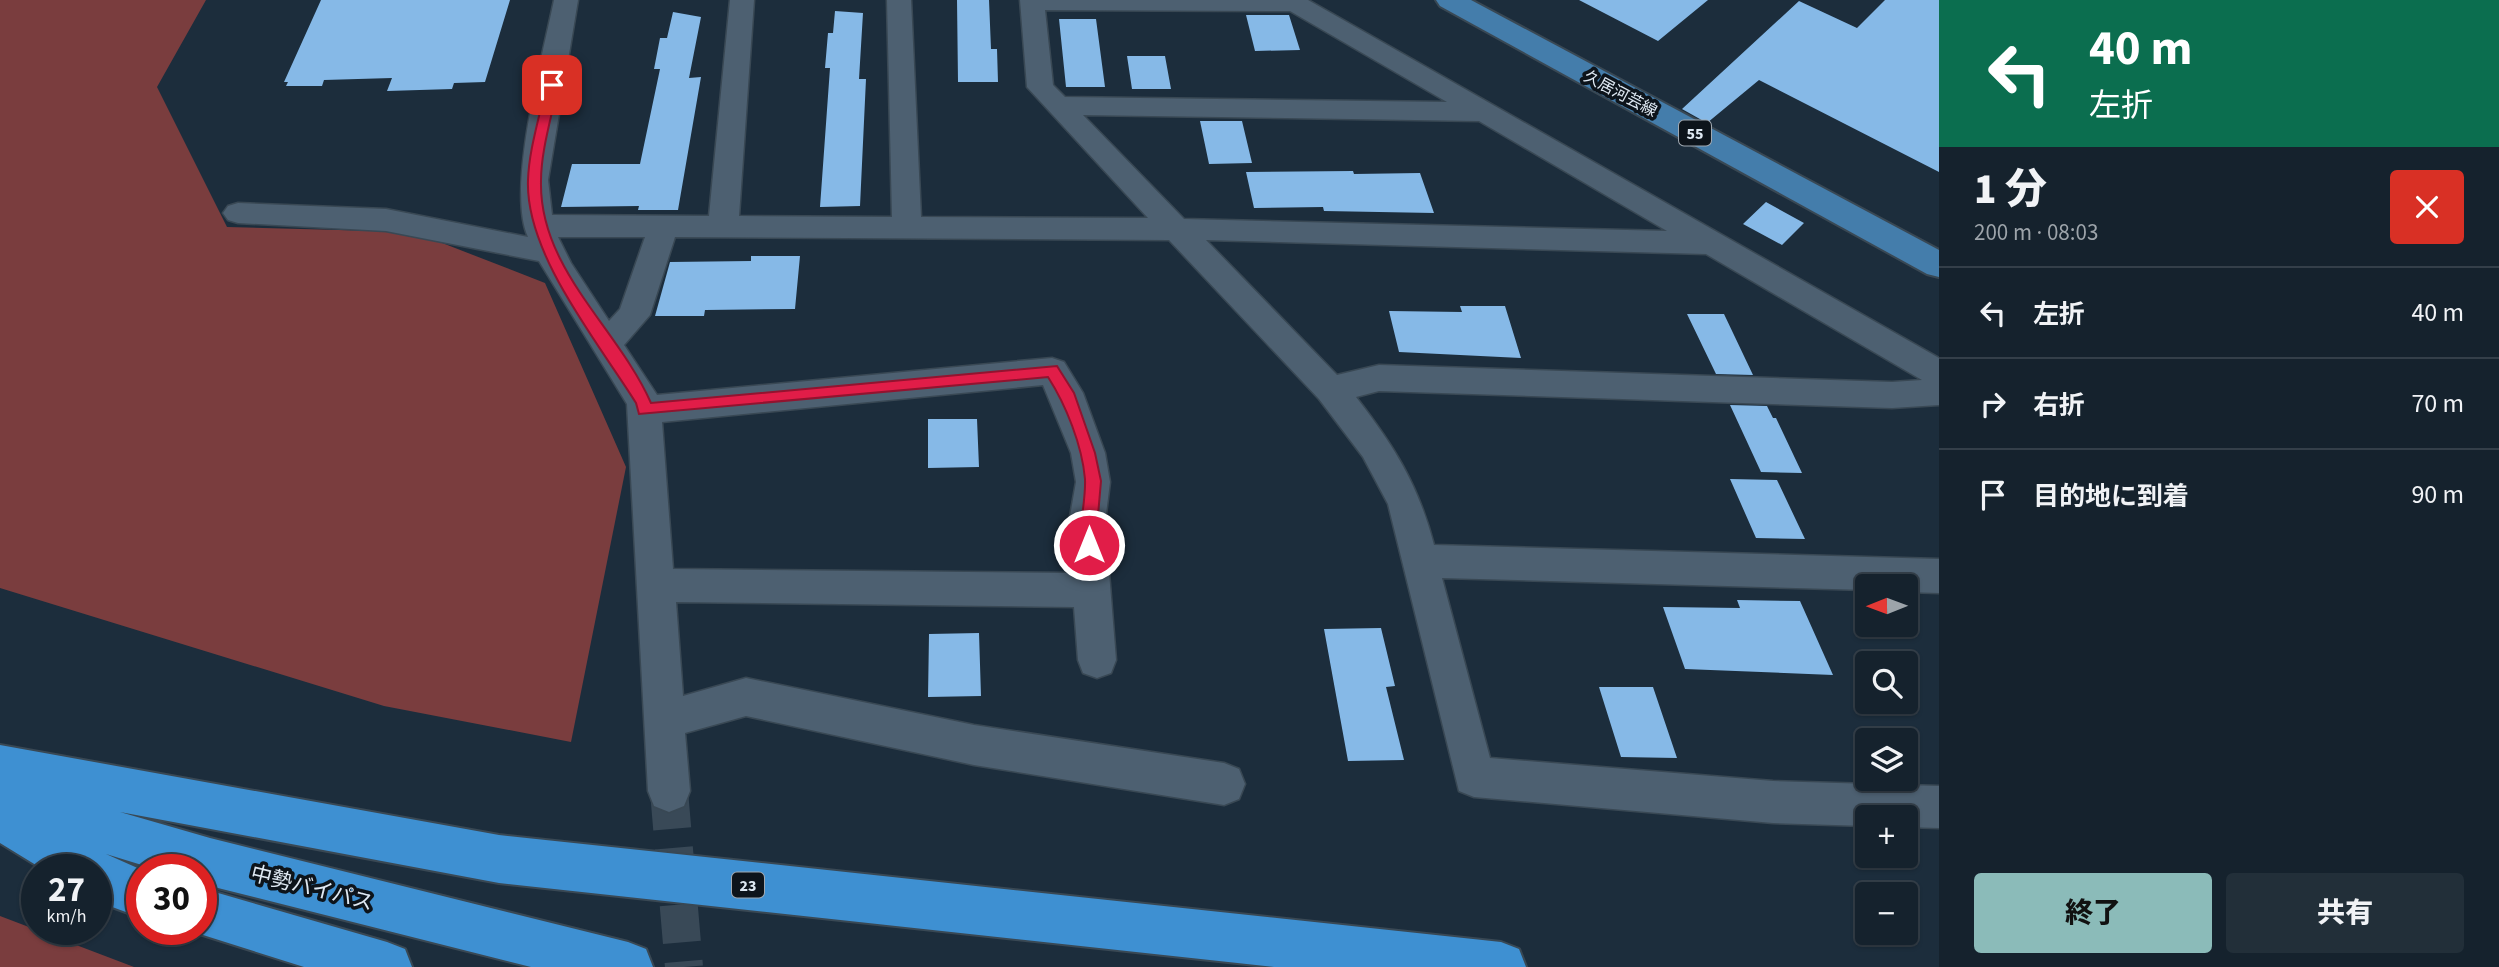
<!DOCTYPE html>
<html lang="ja">
<meta charset="utf-8">
<style>
body{margin:0;font-family:"Source Sans 3","Noto Sans JP",sans-serif;background:#222f39;color:#f1f3f6;height:100vh;display:flex;flex-direction:column;font-size:26px;white-space:nowrap}
*{box-sizing:border-box;margin:0}
p{font-size:23px;color:#9da4aa}
.icon{flex:none;width:38px;height:38px;fill:none;stroke:currentColor;stroke-width:2;stroke-linecap:round;stroke-linejoin:round}
.map{position:relative;flex:1;overflow:hidden}
.sheet{display:flex;flex-direction:column;background:#15222d;width:560px}
.sheet>*{flex:none}
.hud{background:#0b6e4f;color:#fff;overflow:hidden}
.needle{width:46px;rotate:269deg}
.buttons{position:absolute;left:1855px;top:574px;display:grid;gap:14px}
.buttons a{display:grid;place-items:center;width:63px;height:63px;border-radius:7px;background:#15222d;box-shadow:0 2px 5px #0004,0 0 0 2px #343f49;font-size:35px}
.speed{position:absolute;left:21px;top:854px;display:flex;gap:14px;font-size:35px;font-weight:700;text-align:center}
.speed>*{display:grid;place-content:center;width:91px;height:91px;border-radius:50%;background:#15222d;box-shadow:0 2px 5px #0004,0 0 0 2px #343f49;line-height:1}
.speed small{font-size:18px;font-weight:400}
.speed .limit{border:10px solid #d22;background:#fff;color:#111}
.pin{position:absolute;display:grid;place-items:center;width:60px;height:60px;color:#fff;margin:-30px;border-radius:14px;box-shadow:0 4px 10px #0006}
.me{position:absolute;width:77px;margin:-38px;rotate:0deg;stroke-linejoin:round;filter:drop-shadow(0 0 5px #0008)}
.turn{display:flex;align-items:center;gap:24px;height:147px;padding:0 35px;font-size:32px}
.turn .icon{width:91px;height:91px;stroke-width:2.5}
.turn b{display:block;font-size:49px;line-height:60px}
.round{display:grid;place-items:center;flex:none;width:74px;height:74px;border-radius:7px;background:#222f39}
.head{display:flex;align-items:center;justify-content:space-between;height:119px;padding:0 35px}
h1{font-size:42px;font-weight:800;line-height:52px}
.cta{display:flex;gap:14px;margin-top:auto;padding:14px 35px}
.cta a{flex:1;height:80px;border-radius:7px;background:#8bbbb9;color:#111;font-size:28px;font-weight:800;line-height:80px;text-align:center}
.cta a+a{background:#222f39;color:#f1f3f6}
ul{padding:0;list-style:none}
li{display:flex;align-items:center;gap:21px;height:91px;padding:0 35px;border-top:2px solid #343f49}
li div{flex:1}
li b{display:block;font-size:26px}
li em{font-style:normal}
main{display:flex;flex:1;min-height:0}
.map>svg:first-child{display:block}
</style>
<main>
<div class="map">
<svg width="1939" height="967" viewBox="0 0 1939 967">
<rect width="100%" height="100%" fill="#1c2d3c"/>
<path fill="#7a3d3e" d="M0 0H206L157 87 227 227 414 232 545 283 626 467 571 742 384 706 0 588Z
M0 916 134 967H0Z"/>
<path fill="#86b9e7" d="M321 0H510L485 82 454 83 452 89 387 91 392 78 324 80 322 86H286L288 82H284Z
M957 0H989L991 49H997L998 82H958Z
M1579 0H1708L1658 41Z
M1885 0H1939V172L1759 80 1707 123 1682 109 1799 1 1857 28Z
M835 11 863 13 859 79H866L860 206 820 207 830 68H825L828 33H833Z
M673 12 701 17 689 78 701 77 678 210H638L639 206 561 207 572 164H640L660 69H654L660 38H667Z
M1246 15H1289L1300 50 1255 51Z
M1059 19H1096L1105 87H1066Z
M1127 56H1165L1171 89H1132Z
M1200 121H1242L1252 163 1209 164Z
M1353 171 1354 174 1420 173 1434 213 1324 211 1323 207 1254 208 1246 172Z
M1766 202 1804 223 1782 245 1743 224Z
M751 256H800L795 309 705 310 704 316H655L670 262 751 261Z
M1460 306H1505L1521 358 1399 352 1389 311 1462 312Z
M1687 314H1724L1753 375 1716 374Z
M1730 405 1767 406 1773 418H1776L1802 473 1761 472Z
M928 419H977L979 467 928 468Z
M1730 479 1777 480 1805 539 1756 538Z
M1737 600 1800 601 1833 675 1685 669 1663 607 1740 608Z
M1381 628 1395 686 1386 687 1404 760 1348 761 1324 629Z
M979 633 981 696 928 697 929 634Z
M1599 687H1653L1677 758 1621 757Z"/>
<g fill="none" stroke-linecap="round" stroke-linejoin="round">
<path stroke="#394957" stroke-width="38" stroke-dasharray="38 19" stroke-linecap="butt" d="M669 791 684 967"/>
<g stroke="#394854" stroke-width="3">
<path id="street" d="M554 0H578L548 180 552 215 709 216 730 0H754L739 216 892 217 887 0H911L921 217 1148 218 1027 87 1020 0H1308L1939 358V405L1892 408 1379 391 1356 397C1394 446 1418 484 1434 545L1939 559V593L1906 592V586H1867V590L1442 578 1490 758 1773 781 1939 786V828L1906 827V817H1867V826L1773 823 1474 797 1459 791 1388 504 1363 457 1319 399 1169 240 675 237 650 315 624 345 657 395 1052 358 1064 362 1083 393 1105 453 1110 482 1105 522 1116 660 1111 673 1097 678 1083 673 1078 660 1074 607 676 602 683 696 746 678 974 725 1224 763 1239 769 1245 784 1239 799 1224 805 974 765 746 716 685 733 690 791 684 806 669 812 654 806 648 791 627 404 539 261 386 231 238 223 228 220 223 213 228 206 238 203 386 209 528 237C506 190 543 55 554 0ZM1045 10 1290 11 1447 102 1065 97 1053 85ZM1083 115 1479 121 1667 231 1184 219ZM558 237H645L620 309 609 321 571 263ZM1206 240 1706 254 1922 380 1892 382 1379 365 1337 375ZM1043 385 1071 453 1076 482 1069 522 1072 573 673 569 662 422Z"/>
</g>
<g stroke="#394854" stroke-width="4">
<path id="primary" d="M1436 0H1471L1939 250V277L1927 274 1440 6Z"/>
</g>
<g stroke="#394854" stroke-width="4">
<path id="highway" d="M0 745 499 835 1501 942 1519 949 1526 967H1274L499 883 120 812 210 838 628 942 646 949 653 967H531L210 886 201 883V870H158L106 854 142 870V918L96 901V870H44L0 843Z
M201 888 387 942 405 949 412 967H304L184 929H201Z"/>
</g>
<use href="#street" fill="#4d6071" fill-rule="evenodd"/>
<use href="#primary" fill="#447dab" fill-rule="evenodd"/>
<use href="#highway" fill="#3e90d2" fill-rule="evenodd"/>
</g>
<path fill="#e11d48" stroke="#92132f" stroke-width="2" d="M552 81 558 85C552 116 541 150 541 181 539 269 618 328 651 403L1057 366 1074 393 1095 453 1101 481 1095 550 1089 552 1081 545C1079 523 1086 501 1085 479 1082 445 1066 405 1048 377L639 414 636 403C598 342 525 254 528 180 529 149 540 116 546 85Z"/>
<g text-anchor="middle" stroke-width="7" stroke-linejoin="round" paint-order="stroke">
<g font-size="16" fill="#dfe9f3" stroke="#0d141b">
<text transform="translate(1621 93) rotate(28)" y="6">久居河芸線</text>
</g>
<g fill="#0d141b" stroke="#a0a9b2" stroke-width="2">
<rect x="1679" y="120.5" width="32" height="25" rx="5"/>
<rect x="732" y="872.5" width="32" height="25" rx="5"/>
</g>
<g font-size="16" font-weight="bold" fill="#dfe9f3">
<text x="1695" y="139">55</text>
<text x="748" y="891">23</text>
</g>
<g font-size="21" fill="#dfe9f3" stroke="#0d141b">
<text transform="translate(312 888) rotate(14)" y="7">中勢バイパス</text>
</g>
</g>
</svg>
<div class="buttons">
<a><svg class="needle" viewBox="-14 -14 28 28"><path d="M0-13l5 13h-10z" fill="#e53935"/><path d="M0 13l5-13h-10z" fill="#9da4aa"/></svg></a>
<a><svg class="icon" aria-label="search" viewBox="0 0 24 24"><circle cx="10" cy="10" r="6"/><path d="M15 15l6 6"/></svg></a>
<a><svg class="icon" aria-label="layers" viewBox="0 0 24 24"><path d="M12 4l9 5-9 5-9-5zM3 14l9 5 9-5"/></svg></a>
<a>+</a>
<a>−</a>
</div>
<div class="speed"><div>27<small>km/h</small></div><div class="limit">30</div></div>
<div class="pin" style="left:552px;top:85px;background:#d93025"><svg class="icon" aria-label="arrive" viewBox="0 0 24 24"><path d="M6 21V4h12l-3 4 3 4H6"/></svg></div>
<svg class="me" style="left:1089px;top:545px" viewBox="-20 -20 40 40"><circle r="17" fill="#e11d48" stroke="#fff" stroke-width="3"/><path d="M0-11L8 9 0 5-8 9z" fill="#fff"/></svg>
</div>
<section class="sheet">
<div class="hud">
<div class="turn"><svg class="icon" aria-label="left" viewBox="0 0 24 24"><path d="M17 20v-9H6M10 6l-5 5 5 5"/></svg><div><b>40 m</b>左折</div></div>
</div>
<div class="head"><div><h1>1 分</h1><p>200 m · 08:03</p></div><a class="round" style="background:#d93025;color:#fff"><svg class="icon" aria-label="close" viewBox="0 0 24 24"><path d="M6 6l12 12M18 6L6 18"/></svg></a></div>
<ul>
<li><svg class="icon" aria-label="left" viewBox="0 0 24 24"><path d="M17 20v-9H6M10 6l-5 5 5 5"/></svg><div><b>左折</b></div><em>40 m</em></li>
<li><svg class="icon" aria-label="right" viewBox="0 0 24 24"><path d="M7 20v-9h11M14 6l5 5-5 5"/></svg><div><b>右折</b></div><em>70 m</em></li>
<li><svg class="icon" aria-label="arrive" viewBox="0 0 24 24"><path d="M6 21V4h12l-3 4 3 4H6"/></svg><div><b>目的地に到着</b></div><em>90 m</em></li>
</ul>
<div class="cta"><a>終了</a><a>共有</a></div>
</section>
</main>
